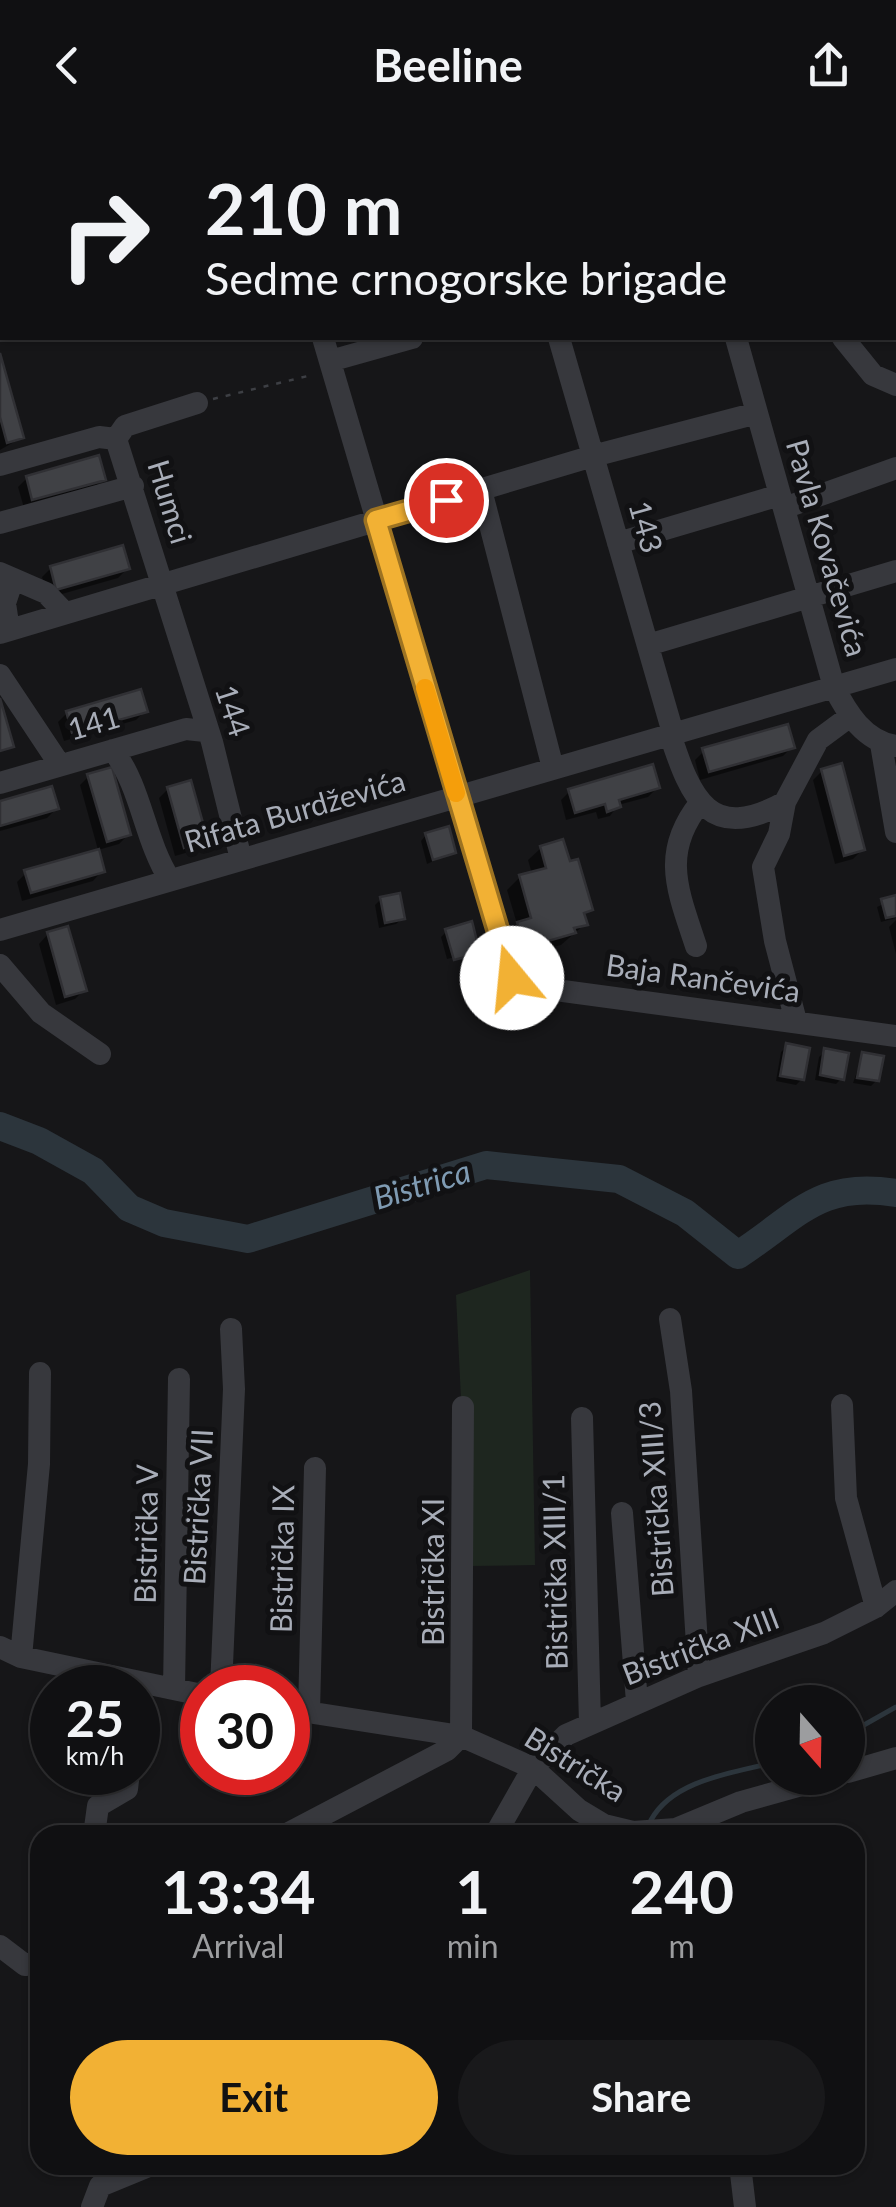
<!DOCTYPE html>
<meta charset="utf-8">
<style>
body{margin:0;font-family:Lato,sans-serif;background:#19191b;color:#f1f3f6;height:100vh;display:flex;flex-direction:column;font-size:38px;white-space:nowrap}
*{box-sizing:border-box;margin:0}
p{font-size:32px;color:#9c9d9f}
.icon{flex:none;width:55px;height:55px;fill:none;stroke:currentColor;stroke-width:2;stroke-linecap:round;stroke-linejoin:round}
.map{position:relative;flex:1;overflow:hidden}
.side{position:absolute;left:30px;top:1695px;width:835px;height:350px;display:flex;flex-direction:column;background:#101012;border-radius:30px;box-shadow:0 2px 8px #0004,0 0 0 2px #303032}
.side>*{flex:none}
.banner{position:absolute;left:0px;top:0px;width:898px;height:210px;box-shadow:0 2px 8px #0004,0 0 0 2px #303032;background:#101012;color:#f1f3f6;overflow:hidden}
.needle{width:65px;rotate:160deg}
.fabs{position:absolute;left:755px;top:1555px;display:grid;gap:20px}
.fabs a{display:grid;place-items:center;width:110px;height:110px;border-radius:50%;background:#101012;box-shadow:0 2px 8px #0004,0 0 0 2px #303032;font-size:50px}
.speed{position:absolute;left:30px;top:1535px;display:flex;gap:20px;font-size:50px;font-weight:700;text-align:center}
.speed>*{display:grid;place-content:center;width:130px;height:130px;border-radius:50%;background:#101012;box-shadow:0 2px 8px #0004,0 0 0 2px #303032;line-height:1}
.speed small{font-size:25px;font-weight:400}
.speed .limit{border:15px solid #d22;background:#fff;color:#111}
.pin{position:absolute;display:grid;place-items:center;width:85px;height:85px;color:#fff;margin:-42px;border:5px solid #fff;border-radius:50%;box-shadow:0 2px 10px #0007}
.me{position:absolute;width:110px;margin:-55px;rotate:343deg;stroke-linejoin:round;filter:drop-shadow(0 0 8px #0008)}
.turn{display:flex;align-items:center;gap:35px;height:210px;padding:0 40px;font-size:45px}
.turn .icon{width:130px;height:130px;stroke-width:2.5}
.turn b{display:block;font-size:70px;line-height:85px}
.eta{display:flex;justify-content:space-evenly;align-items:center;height:170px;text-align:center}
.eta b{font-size:60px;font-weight:700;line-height:70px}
.cta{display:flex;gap:20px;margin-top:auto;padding:20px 40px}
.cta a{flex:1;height:115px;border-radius:60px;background:#f2b134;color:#111;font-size:40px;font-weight:700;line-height:115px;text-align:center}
.cta a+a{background:#19191b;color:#f1f3f6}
header{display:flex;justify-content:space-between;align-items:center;height:130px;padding:0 40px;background:#101012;font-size:45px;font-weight:700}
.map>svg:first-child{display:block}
</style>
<header><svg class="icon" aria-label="back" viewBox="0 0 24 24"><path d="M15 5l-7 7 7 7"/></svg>Beeline<svg class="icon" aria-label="share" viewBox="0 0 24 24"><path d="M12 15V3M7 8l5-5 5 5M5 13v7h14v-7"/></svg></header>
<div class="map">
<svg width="896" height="2077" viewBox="0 0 896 2077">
<rect width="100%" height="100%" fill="#161618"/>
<path fill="#1e261f" d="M530 1140 535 1435 469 1436 456 1165Z"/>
<path fill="#0007" d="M0 232 21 308 0 320Z
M27 348 103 349 94 358 24 378 18 357Z
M51 438 127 439 118 448 48 468 42 447Z
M145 581 136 590 64 611 58 592 67 583Z
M792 617 783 626 700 650 695 630 704 621Z
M822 641 862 720 853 729 835 734 813 650Z
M89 646 128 705 119 714 98 720 80 655Z
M657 658 648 667 618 675 610 686 598 689 596 682 566 690 561 670 570 661Z
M168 659 205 710 196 720 175 726 159 668Z
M0 673 56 679 47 688 0 701Z
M426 705 454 722 427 734 421 711Z
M541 718 568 734 590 779 583 786 585 794 561 815 512 828 506 806 517 794 507 760 520 747 532 744 528 730Z
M102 741 93 751 22 771 17 752 26 743Z
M896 768V788L881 792 877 777Z
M381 769 402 789 396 794 379 798 375 775Z
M896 790V824L889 797Z
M447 801 478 822 447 829 441 807Z
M48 804 84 860 75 869 56 875 39 814Z
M787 916 802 949 796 955 776 951 781 922Z
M825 921 842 948 836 954 815 950 819 927Z
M863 924 877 950 871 956 853 953Z"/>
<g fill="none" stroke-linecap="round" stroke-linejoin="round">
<path stroke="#2c353c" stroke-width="5" d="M848 1604 896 1577
M651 1690C673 1650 732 1643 772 1633"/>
<path stroke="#2c353c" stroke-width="28" d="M0 996 39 1011 93 1041 129 1078 164 1093 248 1109 486 1035 619 1049 685 1083 738 1125C798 1086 819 1050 896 1063"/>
</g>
<path fill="#404145" stroke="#303034" stroke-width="2.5" d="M0 223 24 308 7 313 0 287Z
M99 325 106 350 32 370 26 346Z
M123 415 130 439 56 460 50 436Z
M141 559 148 582 72 603 66 581Z
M0 568 14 617 0 621Z
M788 594 795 618 709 642 702 618Z
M842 633 865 720 844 726 821 639Z
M653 634 660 658 619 670 621 677 607 682 605 674 575 683 568 659Z
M112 637 131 705 107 712 87 644Z
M191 650 208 711 184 718 167 657Z
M52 656 59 679 0 696V671Z
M449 696 456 723 433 730 425 703Z
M563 709 570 731 578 729 593 780 584 783 588 795 574 798 576 803 524 818 517 792 531 788 519 745 546 738 540 716Z
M99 719 105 742 31 763 24 740Z
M400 763 405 789 385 793 380 767Z
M896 765V786L886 788 881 769Z
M472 791 480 823 454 830 445 799Z
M68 796 87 861 65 867 47 802Z
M786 913 810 918 804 950 780 946Z
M824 918 849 923 844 950 820 945Z
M862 922 884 926 879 951 857 948Z"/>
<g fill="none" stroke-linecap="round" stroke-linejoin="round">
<path stroke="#3d3f44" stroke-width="2.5" stroke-dasharray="5 8" stroke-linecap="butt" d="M213 269 312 245"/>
<path stroke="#37383d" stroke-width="22" d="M669 0 670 2
M479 2 487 0
M0 143 2 142
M323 208 512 848 526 856 896 906
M559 208 673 603
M736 208 834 557C847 583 864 611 896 616
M843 208 873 245 896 255
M330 231 412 208
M116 309 212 612 241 729
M116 309 125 296 197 273
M0 335 99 307 116 309
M481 360 553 638
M784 378 896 338
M0 393 133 356
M618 413 780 365
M0 443 46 463 65 483
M9 500 5 473 13 449
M0 503 593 326 757 283
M648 515 896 441
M0 545 60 635
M670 604C691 669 710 714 785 672
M881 614 896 702
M113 620C142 659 144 709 170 750
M0 653 186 599 205 601
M0 800 896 539
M696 816C678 761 660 723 700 673
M0 835 41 883 100 924
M796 891 775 811 763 737 779 704 785 672 818 610 849 587
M670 1189 681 1261 699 1546
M842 1275 846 1368 876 1477
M582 1288 590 1594
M622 1383 637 1572
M0 1517 21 1527 202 1565
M21 1527 39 1334 40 1243
M221 1558 234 1259 231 1199
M174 1559 179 1249
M288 1579 461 1606 533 1638 579 1680 604 1695 633 1702 676 1699 741 1672 827 1648
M309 1582 315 1338
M461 1606 463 1277
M848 1642 896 1628
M94 1705 98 1676 127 1659 129 1642
M285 1705 447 1620 461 1606
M495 1705 533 1638 566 1605 699 1546 824 1503 876 1477 896 1461
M0 1816 25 1835 40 1833
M740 2035 745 2077
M92 2077 100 2056 151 2035"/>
</g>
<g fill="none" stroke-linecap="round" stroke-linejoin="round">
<g stroke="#9d7322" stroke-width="25">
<path id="route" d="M446 370 376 390 512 848"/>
</g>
<use href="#route" stroke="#f2b134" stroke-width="18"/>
<path stroke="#f59e0b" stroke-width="18" d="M425 558 456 663"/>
</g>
<g text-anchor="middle" stroke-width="10" stroke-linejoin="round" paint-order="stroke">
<g font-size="30" fill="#a8adb8" stroke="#111113">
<text transform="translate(169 372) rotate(73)" y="10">Humci</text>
<text transform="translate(645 397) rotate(74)" y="10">143</text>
<text transform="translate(826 418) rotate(74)" y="10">Pavla Kovačevića</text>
<text transform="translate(232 581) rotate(72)" y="10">144</text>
<text transform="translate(94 594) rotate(-16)" y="10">141</text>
<text transform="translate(295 682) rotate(-16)" y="10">Rifata Burdževića</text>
<text transform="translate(703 849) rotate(8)" y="10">Baja Rančevića</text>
<text transform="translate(657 1369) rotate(-94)" y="10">Bistrička XIII/3</text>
<text transform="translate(199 1377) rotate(-87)" y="10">Bistrička VII</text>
<text transform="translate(147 1404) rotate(-89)" y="10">Bistrička V</text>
<text transform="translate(283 1429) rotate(-89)" y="10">Bistrička IX</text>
<text transform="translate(434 1442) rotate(-90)" y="10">Bistrička XI</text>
<text transform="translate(556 1442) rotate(-91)" y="10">Bistrička XIII/1</text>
<text transform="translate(701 1517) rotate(-21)" y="10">Bistrička XIII</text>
<text transform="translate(575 1635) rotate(32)" y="10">Bistrička</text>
</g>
<g font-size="32" font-style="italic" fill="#7f9bb3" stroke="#111113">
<text transform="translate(422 1055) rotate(-17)" y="11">Bistrica</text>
</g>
</g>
</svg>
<div class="fabs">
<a><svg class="needle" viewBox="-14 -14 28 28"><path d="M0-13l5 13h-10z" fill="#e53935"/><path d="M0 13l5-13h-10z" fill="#9c9d9f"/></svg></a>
</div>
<div class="speed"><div>25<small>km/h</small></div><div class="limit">30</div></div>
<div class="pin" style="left:446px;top:370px;background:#d93025"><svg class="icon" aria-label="arrive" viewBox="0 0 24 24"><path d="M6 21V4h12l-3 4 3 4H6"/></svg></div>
<svg class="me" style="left:512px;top:848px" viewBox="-20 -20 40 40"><circle r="19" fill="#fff"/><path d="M0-13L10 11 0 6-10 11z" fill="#f2b134"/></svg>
<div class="banner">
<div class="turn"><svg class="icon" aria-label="right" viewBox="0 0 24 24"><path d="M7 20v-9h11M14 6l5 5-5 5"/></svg><div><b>210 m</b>Sedme crnogorske brigade</div></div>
</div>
<section class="side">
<div class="eta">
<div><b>13:34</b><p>Arrival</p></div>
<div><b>1</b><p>min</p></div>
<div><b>240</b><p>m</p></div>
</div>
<div class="cta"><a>Exit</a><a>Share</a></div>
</section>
</div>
